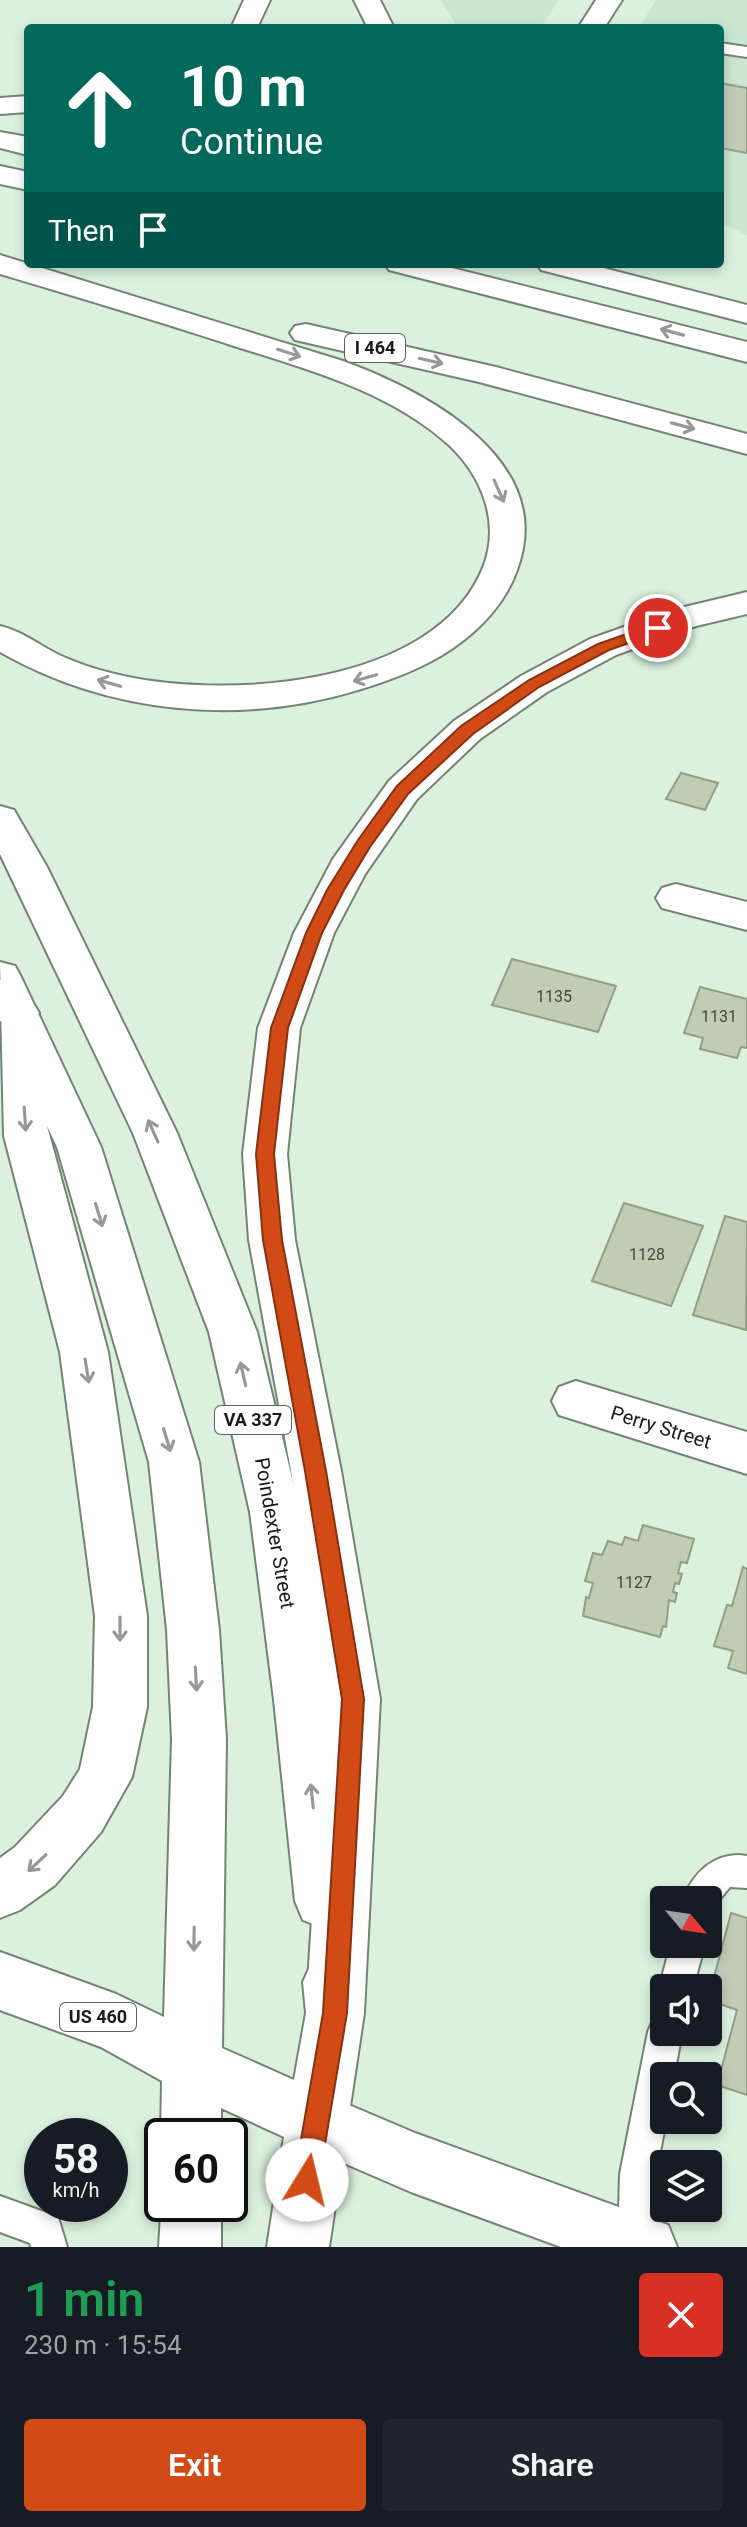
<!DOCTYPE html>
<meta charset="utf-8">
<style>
body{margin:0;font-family:Roboto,sans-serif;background:#20242c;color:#f1f3f6;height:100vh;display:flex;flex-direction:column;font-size:30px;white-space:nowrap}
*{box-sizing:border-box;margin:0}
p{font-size:26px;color:#9ea1a6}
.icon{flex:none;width:44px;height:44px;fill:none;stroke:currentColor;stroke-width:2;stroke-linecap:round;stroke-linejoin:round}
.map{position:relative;height:2247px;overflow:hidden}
.details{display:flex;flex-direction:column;background:#171b24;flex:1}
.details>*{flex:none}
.top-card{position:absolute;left:24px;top:24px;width:700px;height:244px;border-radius:8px;box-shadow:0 4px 12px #0003;background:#00695c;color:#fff;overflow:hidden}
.needle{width:52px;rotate:119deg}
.fabs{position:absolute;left:650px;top:1886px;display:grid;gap:16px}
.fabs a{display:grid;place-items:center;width:72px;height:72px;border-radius:8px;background:#171b24;box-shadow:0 4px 12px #0003;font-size:40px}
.speed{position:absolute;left:24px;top:2118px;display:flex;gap:16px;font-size:40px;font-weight:700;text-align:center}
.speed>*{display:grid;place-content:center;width:104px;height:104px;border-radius:50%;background:#171b24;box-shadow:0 4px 12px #0003;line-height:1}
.speed small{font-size:20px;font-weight:400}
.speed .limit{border:4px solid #111;border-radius:12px;background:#fff;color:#111}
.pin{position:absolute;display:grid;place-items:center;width:68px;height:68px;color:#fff;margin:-34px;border:4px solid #fff;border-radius:50%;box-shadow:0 2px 8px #0007}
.me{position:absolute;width:88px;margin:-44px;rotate:9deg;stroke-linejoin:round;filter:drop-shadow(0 0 6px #0008)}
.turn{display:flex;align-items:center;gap:28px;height:168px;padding:0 24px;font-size:36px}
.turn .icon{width:104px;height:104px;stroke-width:2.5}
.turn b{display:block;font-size:56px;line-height:68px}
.then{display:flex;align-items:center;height:76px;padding:0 24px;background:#0003;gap:16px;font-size:30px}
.round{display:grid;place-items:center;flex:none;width:84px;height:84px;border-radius:8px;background:#20242c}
.overview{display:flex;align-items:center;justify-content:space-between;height:136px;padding:0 24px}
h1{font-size:48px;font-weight:600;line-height:60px;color:#1e9e55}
.cta{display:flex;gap:16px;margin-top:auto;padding:16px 24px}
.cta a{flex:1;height:92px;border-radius:8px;background:#d24b17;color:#fff;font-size:32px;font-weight:600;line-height:92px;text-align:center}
.cta a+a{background:#20242c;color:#f1f3f6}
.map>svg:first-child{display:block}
</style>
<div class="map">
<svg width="747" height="2247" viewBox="0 0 747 2247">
<rect width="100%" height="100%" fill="#dbf1de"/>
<path fill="#cae6cf" d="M441 0H559L540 28H458Z
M656 0H747V235L720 223V28H639Z"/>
<path fill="#c1ccb5" stroke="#939d87" stroke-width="2" d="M720 83 747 88V153L720 148Z
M681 773 718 783 705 810 666 799Z
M512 959 616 986 598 1032 492 1005Z
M700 987 747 999V1048L741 1047 737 1058 700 1049 703 1038 684 1033Z
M624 1203 703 1226 671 1306 592 1281Z
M725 1216 747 1222 746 1330 693 1315Z
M643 1525 694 1539 687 1563 681 1562 678 1573 682 1574 679 1584 675 1583 673 1592 677 1593 675 1602 669 1600 666 1627 663 1626 660 1637 583 1616 586 1597 589 1598 593 1583 585 1581 593 1553 602 1555 608 1541 622 1545 625 1537 638 1541Z
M743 1567 747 1569V1674L728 1668 733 1651 714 1646 727 1605 732 1606Z
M731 1913 747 1918V2095L717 2085 737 2010 708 2000Z"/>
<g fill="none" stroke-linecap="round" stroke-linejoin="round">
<g stroke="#728575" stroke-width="4">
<path id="service" d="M720 43 747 47V57L720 53Z
M739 1855 747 1856V1888L730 1887 708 1913V1900H682C693 1875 710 1855 739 1855Z
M671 1944H705L693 1988H664V2000L659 1988Z
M664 2015V2032H682L674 2076H664L666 2120 656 2174 653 2243 652 2247H618L620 2174 648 2032 653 2020Z
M0 2196 58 2217 67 2247H31L30 2243 0 2232Z"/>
</g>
<g stroke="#728575" stroke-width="4">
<path id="minor" d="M596 0H622L604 28H578Z
M676 884 747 902V930L662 908 656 898 662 888Z
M576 1381 747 1432V1474L559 1415 552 1401 559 1387Z"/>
</g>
<g stroke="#728575" stroke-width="4">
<path id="tertiary" d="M316 2091 415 2133 668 2225 677 2247H561L411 2192 295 2142 286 2121 295 2100Z"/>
</g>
<g stroke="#728575" stroke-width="4">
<path id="primary" d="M0 806 14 810 47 867 177 1133 257 1332 300 1512 328 1700 351 1901 343 1920 323 1928 303 1920 295 1901 274 1700 250 1512 209 1332 133 1133 0 854Z
M0 962 15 966 21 977 101 1147 199 1462 219 1630 226 1739 222 2048 294 2080 306 2013 303 1982 312 1962 332 1953 352 1962 361 1982 364 2013 329 2247H267L284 2137 221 2108V2136H162V2139L161 2136 162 2081 101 2047 0 2010V1952L116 1994 164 2017 172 1739 167 1630 149 1462 57 1147 47 1126 108 1352 147 1616V1707L132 1777 101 1832 55 1885 20 1910 0 1918V1858L15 1847 63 1796 80 1769 93 1707 95 1616 60 1352 4 1136Z
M162 2198V2204H221V2247H159Z"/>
</g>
<g stroke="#728575" stroke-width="4">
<path id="motorway" d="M244 0H270L257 28H231Z
M354 0H380L394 28H368Z
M28 96V112L0 114V98Z
M0 132 28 137V155L0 148Z
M0 166 28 172V190L0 184Z
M0 255 343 361C425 391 558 460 517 570 506 602 480 630 453 648 424 668 391 680 358 690 239 726 109 714 0 652V626C22 631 39 645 59 655 75 662 94 669 111 673 218 701 437 689 484 565 500 522 482 476 449 445 389 391 307 369 231 345 154 320 77 297 0 274Z
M385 264H436L747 342V362L389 270Z
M537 264H588L747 305V323L541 270Z
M306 324 496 367 747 434V454L479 382 295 340 290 333 295 326Z
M747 592V614L696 626 616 655 547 692 480 739 417 799 365 874 334 933 300 1028 287 1154 295 1240 341 1471 380 1699 364 2013 356 2034 335 2042 314 2034 306 2013 326 1699 291 1471 249 1240 243 1154 258 1028 294 933 333 859 389 781 454 721 521 676 590 639 672 610Z
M0 980C18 985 30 996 39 1013L33 1024 18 1028 0 1021Z"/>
</g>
<use href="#service" fill="#fff" fill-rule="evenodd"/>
<use href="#minor" fill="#fff" fill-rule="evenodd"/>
<use href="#tertiary" fill="#fff" fill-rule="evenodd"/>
<use href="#primary" fill="#fff" fill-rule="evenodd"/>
<use href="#motorway" fill="#fff" fill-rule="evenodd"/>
</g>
<defs><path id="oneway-shaft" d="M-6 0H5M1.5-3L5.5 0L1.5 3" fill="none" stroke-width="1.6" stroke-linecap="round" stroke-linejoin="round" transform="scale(2)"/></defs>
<g stroke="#969997">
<use href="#oneway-shaft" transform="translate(672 332) rotate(-165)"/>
<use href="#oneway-shaft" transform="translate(289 353) rotate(18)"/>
<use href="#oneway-shaft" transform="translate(431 361) rotate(13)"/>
<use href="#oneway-shaft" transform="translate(683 426) rotate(15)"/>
<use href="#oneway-shaft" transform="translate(499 491) rotate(66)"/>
<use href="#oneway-shaft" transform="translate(365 678) rotate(164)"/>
<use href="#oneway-shaft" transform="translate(109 683) rotate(-164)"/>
<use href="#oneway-shaft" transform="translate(25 1119) rotate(86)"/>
<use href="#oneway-shaft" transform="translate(153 1131) rotate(-114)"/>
<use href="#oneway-shaft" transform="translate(99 1215) rotate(73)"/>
<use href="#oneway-shaft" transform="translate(87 1371) rotate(81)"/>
<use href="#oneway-shaft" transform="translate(243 1374) rotate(-103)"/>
<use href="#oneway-shaft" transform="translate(167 1440) rotate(73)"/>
<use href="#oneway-shaft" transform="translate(120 1629) rotate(90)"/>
<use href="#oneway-shaft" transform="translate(196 1679) rotate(87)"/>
<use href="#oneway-shaft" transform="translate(312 1796) rotate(-96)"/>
<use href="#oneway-shaft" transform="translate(37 1863) rotate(137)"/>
<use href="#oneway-shaft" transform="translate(194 1939) rotate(91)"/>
</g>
<path fill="#d24b17" stroke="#88310f" stroke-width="2" d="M658 623 663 625V631L609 650 539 687 473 734 408 794 370 847 344 890 322 933 288 1028 274 1154 282 1240 326 1471 364 1699 347 2013 319 2180 316 2189 307 2193 298 2189 294 2180 323 2013 342 1699 305 1471 263 1240 256 1154 271 1028 306 933 327 890 358 840 397 786 461 726 529 680 598 644Z"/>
<g text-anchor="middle" stroke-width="7" stroke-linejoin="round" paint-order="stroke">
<g font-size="16" fill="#41493e">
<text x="554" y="1002">1135</text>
<text x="719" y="1022">1131</text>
<text x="647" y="1260">1128</text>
<text x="634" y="1588">1127</text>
</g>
<g fill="#fff" stroke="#5c615d" stroke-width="2">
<rect x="345" y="334" width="60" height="28" rx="6"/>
<rect x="215" y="1406" width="76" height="28" rx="6"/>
<rect x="60" y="2003" width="76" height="28" rx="6"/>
</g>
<g font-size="18" font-weight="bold" fill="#161d17">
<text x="375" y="354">I 464</text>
<text x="253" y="1426">VA 337</text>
<text x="98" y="2023">US 460</text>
</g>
<g font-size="20" fill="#161d17" stroke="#fff">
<text transform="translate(661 1427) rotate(17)" y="7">Perry Street</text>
<text transform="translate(275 1533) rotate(80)" y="7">Poindexter Street</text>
</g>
</g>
</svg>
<div class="fabs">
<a><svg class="needle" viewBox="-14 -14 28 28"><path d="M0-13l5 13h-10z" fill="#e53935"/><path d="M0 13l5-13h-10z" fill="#9ea1a6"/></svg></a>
<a><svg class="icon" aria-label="sound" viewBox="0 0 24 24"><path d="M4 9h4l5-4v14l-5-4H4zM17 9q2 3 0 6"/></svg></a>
<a><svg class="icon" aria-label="search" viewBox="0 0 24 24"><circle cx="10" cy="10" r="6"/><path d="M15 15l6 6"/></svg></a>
<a><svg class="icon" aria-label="layers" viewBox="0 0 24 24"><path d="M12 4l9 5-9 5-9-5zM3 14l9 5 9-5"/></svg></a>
</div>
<div class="speed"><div>58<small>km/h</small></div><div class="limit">60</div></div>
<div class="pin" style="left:658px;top:628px;background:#d93025"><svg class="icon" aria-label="arrive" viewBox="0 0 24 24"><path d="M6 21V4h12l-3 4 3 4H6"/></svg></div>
<svg class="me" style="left:307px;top:2180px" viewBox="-20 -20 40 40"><circle r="19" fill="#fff"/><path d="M0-13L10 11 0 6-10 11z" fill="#d24b17"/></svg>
<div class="top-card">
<div class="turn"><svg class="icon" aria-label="ahead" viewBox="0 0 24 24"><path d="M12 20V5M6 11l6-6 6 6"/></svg><div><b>10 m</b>Continue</div></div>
<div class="then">Then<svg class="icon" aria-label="arrive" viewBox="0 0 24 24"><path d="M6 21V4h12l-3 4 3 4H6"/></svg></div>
</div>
</div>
<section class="details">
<div class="overview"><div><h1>1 min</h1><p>230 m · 15:54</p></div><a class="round" style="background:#d93025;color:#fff"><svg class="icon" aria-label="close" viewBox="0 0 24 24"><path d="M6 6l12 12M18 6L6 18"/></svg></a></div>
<div class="cta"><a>Exit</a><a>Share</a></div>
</section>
